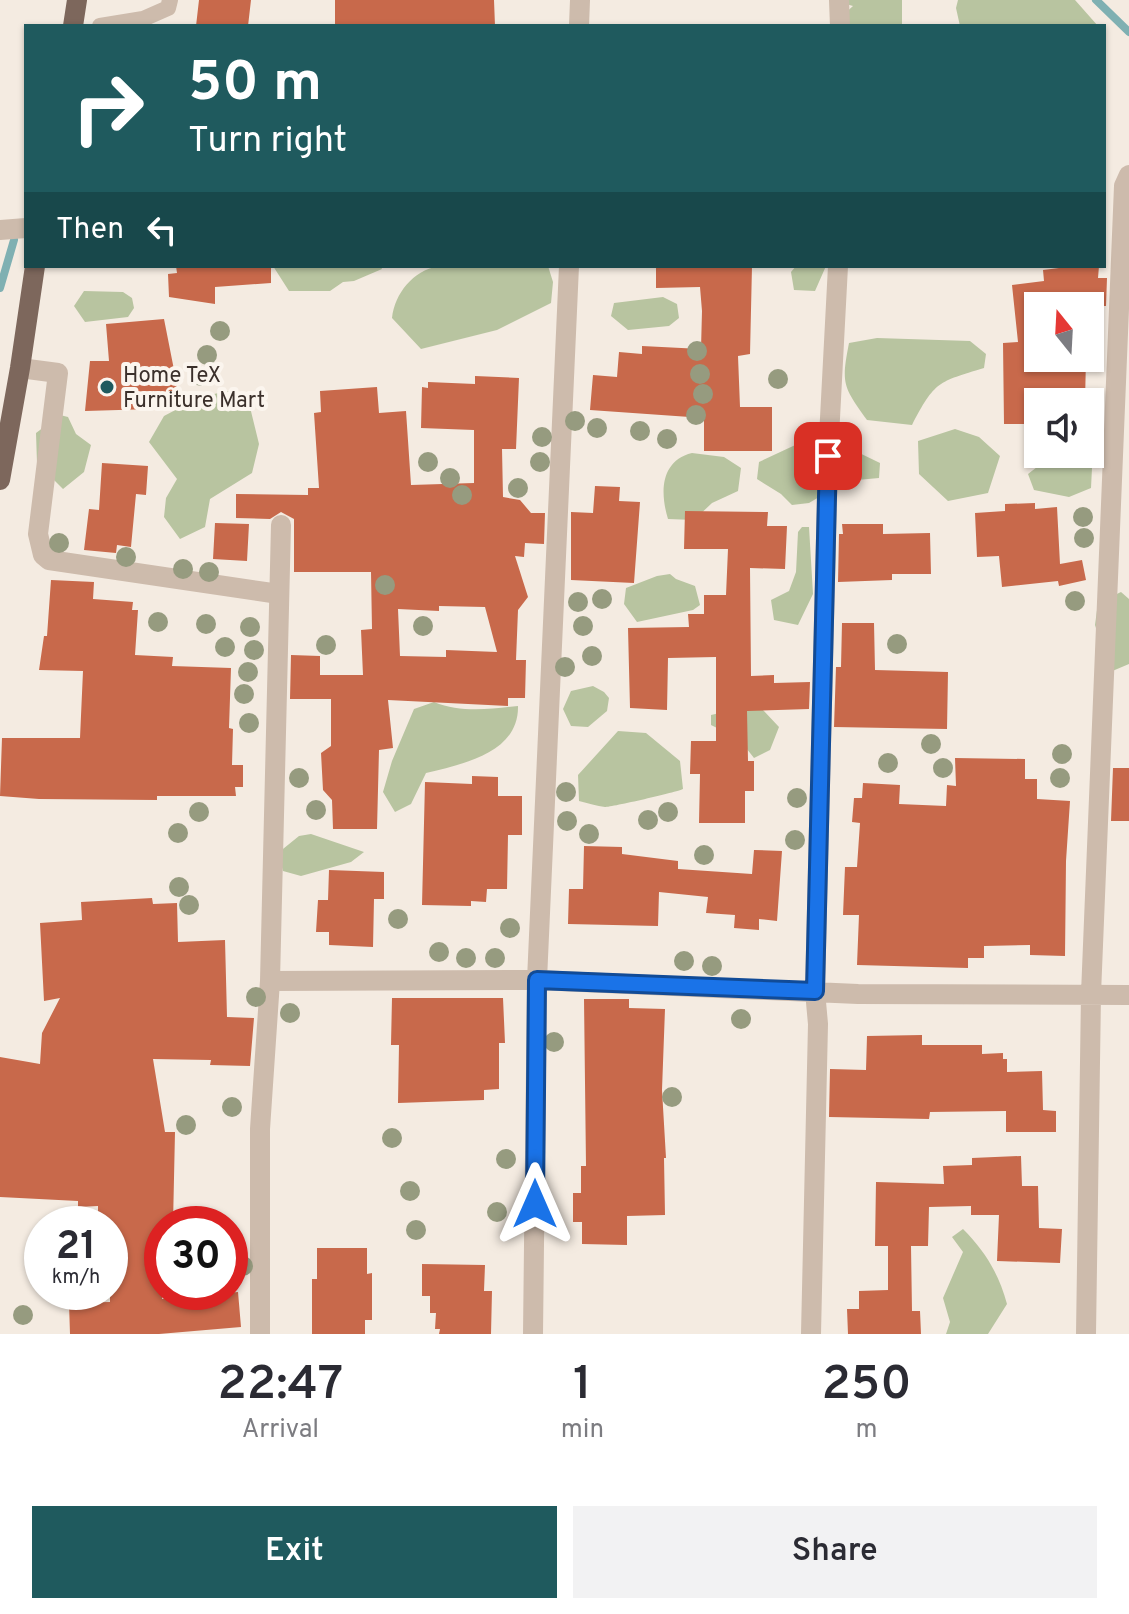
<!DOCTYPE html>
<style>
body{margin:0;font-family:Overpass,sans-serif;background:#f2f2f3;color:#2b2b33;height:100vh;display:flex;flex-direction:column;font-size:30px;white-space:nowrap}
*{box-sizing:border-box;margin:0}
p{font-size:26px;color:#7c7c81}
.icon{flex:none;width:44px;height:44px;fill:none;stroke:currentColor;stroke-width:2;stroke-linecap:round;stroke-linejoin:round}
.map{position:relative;height:1334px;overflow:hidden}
.details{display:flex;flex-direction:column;background:#fff;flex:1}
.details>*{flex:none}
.guide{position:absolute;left:24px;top:24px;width:1082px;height:244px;border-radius:0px;box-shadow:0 2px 6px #0004;background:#1f5a5e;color:#fff;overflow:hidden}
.needle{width:52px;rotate:342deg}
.fabs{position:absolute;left:1024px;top:292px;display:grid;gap:16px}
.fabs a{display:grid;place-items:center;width:80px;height:80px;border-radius:0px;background:#fff;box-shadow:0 2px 6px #0004;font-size:40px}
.speed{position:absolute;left:24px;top:1206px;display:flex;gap:16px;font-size:40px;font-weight:700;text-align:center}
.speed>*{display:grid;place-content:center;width:104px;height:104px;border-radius:50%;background:#fff;box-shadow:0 2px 6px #0004;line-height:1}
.speed small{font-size:20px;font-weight:400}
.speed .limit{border:12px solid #d22;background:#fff;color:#111}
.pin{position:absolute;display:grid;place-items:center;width:68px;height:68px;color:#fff;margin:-34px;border-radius:16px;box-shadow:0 4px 12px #0006}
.me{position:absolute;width:88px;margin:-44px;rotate:0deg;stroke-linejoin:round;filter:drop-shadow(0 0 6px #0008)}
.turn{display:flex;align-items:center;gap:28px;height:168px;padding:0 32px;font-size:36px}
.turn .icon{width:104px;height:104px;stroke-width:2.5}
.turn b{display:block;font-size:56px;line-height:68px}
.then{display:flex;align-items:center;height:76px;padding:0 32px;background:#0003;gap:16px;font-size:30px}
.eta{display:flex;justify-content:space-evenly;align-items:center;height:136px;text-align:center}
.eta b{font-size:48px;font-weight:600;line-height:56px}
.cta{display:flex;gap:16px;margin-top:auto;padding:16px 32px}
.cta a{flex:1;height:92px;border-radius:0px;background:#1f5a5e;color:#fff;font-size:32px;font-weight:600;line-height:92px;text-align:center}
.cta a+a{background:#f2f2f3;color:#2b2b33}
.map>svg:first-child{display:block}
</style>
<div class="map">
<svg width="1129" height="1334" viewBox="0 0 1129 1334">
<rect width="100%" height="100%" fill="#f4ebe1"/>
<path fill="#b8c4a0" d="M832 0H902V26H831L853 6Z
M958 0H1075L1098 26H960L956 8Z
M273 266H381L382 269 354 281 343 282 330 291H289Z
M438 266H548L553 282 551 303 497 330 421 349 392 318C395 293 413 271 438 266Z
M796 266H826L815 291 794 290 791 272Z
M84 291 123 292 132 298 134 308 128 317 85 322 74 306Z
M663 297 677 304 679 318 669 326 628 330 611 316 614 303Z
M877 338 970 341 986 354 984 368C938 382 935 381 912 425L867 420C843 386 841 384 849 343Z
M228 391 248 399 259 444 252 473 210 499 205 527 180 539 164 517 166 498 177 479 149 442 164 416 200 397Z
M60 415 68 417 76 434 91 445 84 472 63 489 37 463 36 433Z
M955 429 979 437 1000 456 988 493 948 501 919 474 918 441Z
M806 440 847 447 880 463 879 478 846 481 809 503 792 505 781 494 757 479 759 462Z
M692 453 724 457 741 468 738 491 712 503 694 520 668 519C660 493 660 461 692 453Z
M1076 458 1092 468 1091 488 1069 497 1034 490 1028 474 1046 460Z
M802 527H809L813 594 798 625 774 620 771 600 789 591 796 572 798 532Z
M670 574 676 579 695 586 700 605 693 610 637 622 624 604 626 588 657 576Z
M1121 592 1129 599V664L1110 672 1095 625 1098 603Z
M593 686 604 692 609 698 607 711 588 727 571 726 563 709 571 691Z
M434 702C461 713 490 709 518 706 519 753 463 764 426 773L411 804 395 812 383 792 392 761 414 709Z
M737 709 763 710 779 727 770 750 754 758 739 739 711 725V715Z
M618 731 646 733 680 761 683 789C677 792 612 807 605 807 597 806 588 803 579 801L578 775Z
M311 834 364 852 351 862 301 876 283 871 278 853 299 836Z
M963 1229C985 1251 999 1274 1007 1304L988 1334H946L950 1322 943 1298 963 1252 952 1237Z"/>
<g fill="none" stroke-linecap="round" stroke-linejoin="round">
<path stroke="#7fb0b2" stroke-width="8" d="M1096 0 1129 32
M0 288 14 240"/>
</g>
<path fill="#c8694b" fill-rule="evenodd" d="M199 0H251L248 26H196Z
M335 0H494L495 26H335Z
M176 266H271V283L215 287V304L169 297 168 274 177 273Z
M656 266H752L750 354 738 356 740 407H772V451H704V418L590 410 593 375 617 377 619 352 642 354V346L701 349 702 311 700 287 656 288Z
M1075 266H1099L1098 278H1107L1106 306H1038V358H1086L1085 402H1038V424H1004L1003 343 1018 342 1012 285 1044 281 1043 270Z
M164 319 177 385 173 400H153L152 409 85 411 90 361H109L106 324Z
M475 376 519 378 516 449H502L503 497 520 500 531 513H545L544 544 525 543 524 557 515 556 528 597 518 610 516 660H526L525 698H508V706L388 700 393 748 379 750 377 829H333L332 800 323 790 321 753 331 746V699H290L291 655 320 656V675H363L361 630 372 629 371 572H294V519L281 512 270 519 236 518V494L308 495V488H319L314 413 321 412 320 391 377 387 379 413 406 411 411 485 474 483V430L421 428 422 387 428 388V382L475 384ZM439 606 485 607 497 652 446 650V657L400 656 398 609 439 611Z
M102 463 148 466 146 495 136 494 131 547 117 545 116 553 84 550 89 509 99 510Z
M595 486 620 487 619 501 640 502 634 583 571 580V512L593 513Z
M1035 503V509L1057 507 1060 564 1082 560 1086 580 1059 586 1058 581 1002 587 999 556 977 557 975 513 1005 511V504Z
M685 511 768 512 767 526H787L785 569 750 568 751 676 774 675V683L810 682 809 709 747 711 748 761H754V791H745V823H699L700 774H690L691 741H716V657L668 658 667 710 630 708 628 628 689 627 688 614H704V595H726L728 549H684Z
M215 523 249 524 247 561 213 559Z
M842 524H883V534L930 533 931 574H892V580L838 582 839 534H843Z
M51 580 94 582 93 599 133 602 132 610H138L135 655 173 657 172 666 231 668 229 728 233 729 232 765H243V787H235L236 796H157V800L39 799 0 796 2 738H80L83 671 39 670 44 636H47Z
M842 623H874L875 670 948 672 947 729 834 727 836 667H841Z
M955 758 1025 759V779H1037V799L1070 801 1066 861 1065 956 1030 955V945L984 946V958H968V968L857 965 859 915H843L845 867H857L860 823 852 822 854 798H862L863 783 900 785 899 804 946 806 947 785 956 786Z
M1113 768H1129V821H1111Z
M472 776 498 777V796H522V835H508L507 889H487L486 902 471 901V906L422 905 425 782 472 784Z
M584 846 622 847V854L678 861V869L752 874 754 850 782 851 777 921 759 919V930L734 928 735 915 706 913 708 897 659 892 658 926 568 924 569 889H583Z
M329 870 384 872V899H374L373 947 329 945V932H316L318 900H328Z
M152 898 153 904 177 903 178 942 225 940 227 1017 254 1018 250 1066 210 1065 211 1060 153 1059 165 1132H175L173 1224H162V1299L238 1292 241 1327 159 1334H70L69 1303 110 1302V1224H98V1206L78 1207V1201L0 1197V1057L40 1064 42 1033 60 998 44 1001 40 923 82 920 81 902Z
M392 998H503L505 1043H499V1089L484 1090V1100L398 1103 399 1045H391Z
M584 999H629V1008L665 1009 662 1090 666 1158H664L665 1215 627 1216V1245L582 1244V1222H573V1193H581V1166H586Z
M922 1035V1045H982V1054L1003 1053V1059H1007V1072L1042 1071 1043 1110 1056 1111V1132H1006V1111L930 1112 929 1119 829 1117 830 1069 866 1070 867 1036Z
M1021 1156 1022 1186H1038L1039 1228 1062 1229 1060 1263 997 1261 999 1215H971V1206L929 1207 928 1246H911L912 1311H920L921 1334H848L847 1309H859V1291L888 1290V1246H875L876 1182 944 1184 943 1166 972 1165V1158Z
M317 1248H367V1274L372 1273V1320H365V1334H312V1279H317Z
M422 1264 485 1265 484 1291H492L491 1334H439L440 1329H435L436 1313H430V1296H422Z"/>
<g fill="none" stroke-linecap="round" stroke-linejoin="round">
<path stroke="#cdbbac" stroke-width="16" d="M100 26 143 19 168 8 170 0"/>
<path stroke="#cdbbac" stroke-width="20" d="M839 0 840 26
M579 26 580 0
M0 230 26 228
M20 368 58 373 38 534 43 555 49 560 279 594
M270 981 537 980 858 994 1129 995
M260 1334V1129L270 981 281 525
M533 1334 537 980 569 266
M811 1334 818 1024 815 991 828 456 838 266
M1086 1334 1091 994 1124 186 1129 175"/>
<path stroke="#7d675c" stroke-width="20" d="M73 26 77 0
M0 480 20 368 35 266"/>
</g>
<g fill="#969b7f">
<circle cx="220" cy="331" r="10"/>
<circle cx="697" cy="351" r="10"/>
<circle cx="207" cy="355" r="10"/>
<circle cx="700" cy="374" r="10"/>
<circle cx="201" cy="376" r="10"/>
<circle cx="778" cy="379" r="10"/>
<circle cx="703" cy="394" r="10"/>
<circle cx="696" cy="415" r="10"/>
<circle cx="575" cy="421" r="10"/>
<circle cx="597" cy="428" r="10"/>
<circle cx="640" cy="431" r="10"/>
<circle cx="542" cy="437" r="10"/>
<circle cx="667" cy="439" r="10"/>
<circle cx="428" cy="462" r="10"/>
<circle cx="540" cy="462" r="10"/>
<circle cx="450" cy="478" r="10"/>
<circle cx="518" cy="488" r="10"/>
<circle cx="462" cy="495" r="10"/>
<circle cx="1083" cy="517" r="10"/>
<circle cx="1084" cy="538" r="10"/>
<circle cx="59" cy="543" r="10"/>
<circle cx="126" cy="557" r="10"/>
<circle cx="183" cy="569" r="10"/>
<circle cx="209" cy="572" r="10"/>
<circle cx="385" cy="585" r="10"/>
<circle cx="602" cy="599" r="10"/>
<circle cx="1075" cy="601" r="10"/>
<circle cx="578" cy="602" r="10"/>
<circle cx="158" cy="622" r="10"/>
<circle cx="206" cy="624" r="10"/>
<circle cx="423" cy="626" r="10"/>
<circle cx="583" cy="626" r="10"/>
<circle cx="250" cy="627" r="10"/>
<circle cx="897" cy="644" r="10"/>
<circle cx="326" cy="645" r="10"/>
<circle cx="225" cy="647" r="10"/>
<circle cx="254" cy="650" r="10"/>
<circle cx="592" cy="656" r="10"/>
<circle cx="565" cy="667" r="10"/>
<circle cx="248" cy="672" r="10"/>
<circle cx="244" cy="694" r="10"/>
<circle cx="249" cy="723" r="10"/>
<circle cx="931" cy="744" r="10"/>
<circle cx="1062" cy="754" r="10"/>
<circle cx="888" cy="763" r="10"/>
<circle cx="943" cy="768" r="10"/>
<circle cx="299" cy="778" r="10"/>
<circle cx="1060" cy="778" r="10"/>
<circle cx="566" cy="792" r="10"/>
<circle cx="797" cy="798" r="10"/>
<circle cx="316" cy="810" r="10"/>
<circle cx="199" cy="812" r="10"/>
<circle cx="668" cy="812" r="10"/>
<circle cx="648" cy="820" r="10"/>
<circle cx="567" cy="821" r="10"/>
<circle cx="178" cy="833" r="10"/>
<circle cx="589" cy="834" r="10"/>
<circle cx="795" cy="840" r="10"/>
<circle cx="704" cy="855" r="10"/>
<circle cx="179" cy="887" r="10"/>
<circle cx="189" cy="905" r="10"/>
<circle cx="398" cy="919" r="10"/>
<circle cx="510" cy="928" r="10"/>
<circle cx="439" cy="952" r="10"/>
<circle cx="466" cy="958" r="10"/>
<circle cx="495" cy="958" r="10"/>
<circle cx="684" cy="961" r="10"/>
<circle cx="712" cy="966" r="10"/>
<circle cx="256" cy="997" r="10"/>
<circle cx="290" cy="1013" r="10"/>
<circle cx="741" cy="1019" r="10"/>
<circle cx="554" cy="1042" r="10"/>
<circle cx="672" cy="1097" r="10"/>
<circle cx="232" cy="1107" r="10"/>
<circle cx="186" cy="1125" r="10"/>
<circle cx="392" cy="1138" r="10"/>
<circle cx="506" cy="1159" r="10"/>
<circle cx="410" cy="1191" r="10"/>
<circle cx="497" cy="1212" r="10"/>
<circle cx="548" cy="1219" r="10"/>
<circle cx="416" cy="1230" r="10"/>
<circle cx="243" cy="1266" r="10"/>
<circle cx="23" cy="1315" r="10"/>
</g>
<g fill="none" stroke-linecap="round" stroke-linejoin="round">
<g stroke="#114b97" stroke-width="20">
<path id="route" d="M535 1204 537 980 815 991 828 456"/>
</g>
<use href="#route" stroke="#1a73e8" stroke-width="14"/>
</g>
<circle fill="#1f5a5e" stroke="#fbf5ee" stroke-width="3" cx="107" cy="387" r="8"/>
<g text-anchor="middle" stroke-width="8" stroke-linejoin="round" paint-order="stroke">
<g font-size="22" fill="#3b302b" stroke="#fbf5ee" text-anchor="start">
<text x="123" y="382">Home TeX<tspan x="123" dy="25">Furniture Mart</tspan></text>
</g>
</g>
</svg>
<div class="fabs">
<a><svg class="needle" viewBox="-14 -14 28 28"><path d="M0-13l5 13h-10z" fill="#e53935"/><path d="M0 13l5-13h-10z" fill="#7c7c81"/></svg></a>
<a><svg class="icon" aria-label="sound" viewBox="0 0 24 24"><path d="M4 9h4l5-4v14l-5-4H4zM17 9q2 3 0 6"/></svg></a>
</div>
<div class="speed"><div>21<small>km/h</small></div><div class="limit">30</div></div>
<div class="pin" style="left:828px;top:456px;background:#d93025"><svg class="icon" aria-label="arrive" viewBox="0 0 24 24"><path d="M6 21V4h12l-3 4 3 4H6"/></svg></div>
<svg class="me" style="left:535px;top:1204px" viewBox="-20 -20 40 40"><path d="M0-17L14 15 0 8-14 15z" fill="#1a73e8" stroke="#fff" stroke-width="4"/></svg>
<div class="guide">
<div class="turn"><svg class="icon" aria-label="right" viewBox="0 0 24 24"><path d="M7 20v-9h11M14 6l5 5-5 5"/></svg><div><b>50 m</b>Turn right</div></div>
<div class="then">Then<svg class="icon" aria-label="left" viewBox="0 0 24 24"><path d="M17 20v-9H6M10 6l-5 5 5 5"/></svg></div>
</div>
</div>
<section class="details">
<div class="eta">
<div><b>22:47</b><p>Arrival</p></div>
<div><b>1</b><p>min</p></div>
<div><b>250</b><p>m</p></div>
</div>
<div class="cta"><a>Exit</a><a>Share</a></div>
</section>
